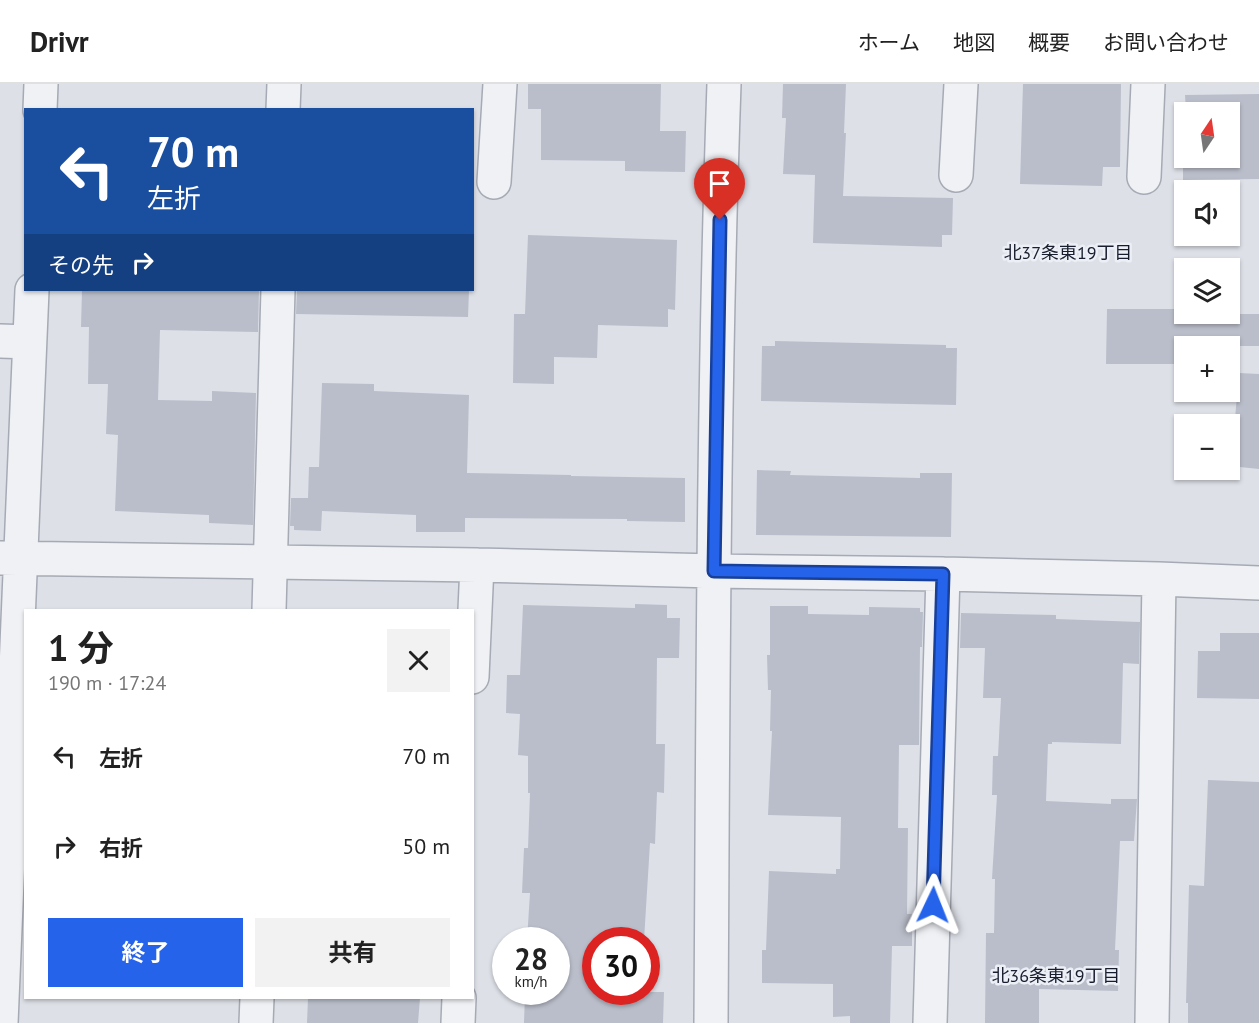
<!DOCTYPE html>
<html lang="ja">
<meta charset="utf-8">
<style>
body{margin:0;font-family:"PT Sans","Noto Sans JP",sans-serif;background:#f2f2f2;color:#222;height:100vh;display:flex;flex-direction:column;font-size:22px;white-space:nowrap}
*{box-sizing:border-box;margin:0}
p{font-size:20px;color:#767676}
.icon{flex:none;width:33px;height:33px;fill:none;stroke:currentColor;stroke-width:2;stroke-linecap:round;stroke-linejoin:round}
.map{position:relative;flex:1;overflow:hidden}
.drawer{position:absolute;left:24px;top:525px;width:450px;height:390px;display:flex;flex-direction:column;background:#fff;border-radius:0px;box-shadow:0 2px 4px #0004}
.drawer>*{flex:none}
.top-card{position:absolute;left:24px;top:24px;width:450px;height:183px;border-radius:0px;box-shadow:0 2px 4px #0004;background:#1a4fa0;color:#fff;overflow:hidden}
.needle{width:39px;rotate:13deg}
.controls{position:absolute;left:1174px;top:18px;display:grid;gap:12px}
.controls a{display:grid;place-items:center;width:66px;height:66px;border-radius:0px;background:#fff;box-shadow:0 2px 4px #0004;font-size:30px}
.speed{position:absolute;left:492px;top:843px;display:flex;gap:12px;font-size:30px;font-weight:700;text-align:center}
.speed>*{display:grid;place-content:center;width:78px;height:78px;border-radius:50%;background:#fff;box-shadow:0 2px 4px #0004;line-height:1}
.speed small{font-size:15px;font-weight:400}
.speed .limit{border:9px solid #d22;background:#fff;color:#111}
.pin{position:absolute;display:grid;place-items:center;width:51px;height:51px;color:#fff;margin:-62px -26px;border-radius:50% 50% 50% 0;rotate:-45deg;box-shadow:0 0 6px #0007}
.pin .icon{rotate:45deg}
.me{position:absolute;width:66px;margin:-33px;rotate:2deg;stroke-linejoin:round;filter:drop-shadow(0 0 4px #0008)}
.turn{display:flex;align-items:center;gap:21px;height:126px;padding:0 24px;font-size:27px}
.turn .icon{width:78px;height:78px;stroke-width:2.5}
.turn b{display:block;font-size:42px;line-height:51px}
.then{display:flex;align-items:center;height:57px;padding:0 24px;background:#0003;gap:12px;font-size:22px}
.round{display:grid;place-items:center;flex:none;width:63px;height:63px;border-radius:0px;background:#f2f2f2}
.overview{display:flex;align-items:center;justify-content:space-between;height:102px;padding:0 24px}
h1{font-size:36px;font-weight:700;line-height:45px}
.primary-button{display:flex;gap:12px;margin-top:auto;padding:12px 24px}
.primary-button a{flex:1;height:69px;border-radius:0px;background:#2563eb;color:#fff;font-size:24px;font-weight:700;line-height:69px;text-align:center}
.primary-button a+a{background:#f2f2f2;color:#222}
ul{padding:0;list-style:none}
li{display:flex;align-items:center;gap:18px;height:90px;padding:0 24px}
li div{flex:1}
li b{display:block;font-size:22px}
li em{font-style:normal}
header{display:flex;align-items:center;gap:36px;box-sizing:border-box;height:84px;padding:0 30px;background:#fff;border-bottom:2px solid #e0e0e0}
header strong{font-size:28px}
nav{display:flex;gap:33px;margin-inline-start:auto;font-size:21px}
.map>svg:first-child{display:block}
</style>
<header>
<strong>Drivr</strong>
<nav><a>ホーム</a><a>地図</a><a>概要</a><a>お問い合わせ</a></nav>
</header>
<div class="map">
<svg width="1259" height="939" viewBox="0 0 1259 939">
<rect width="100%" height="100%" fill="#dde0e7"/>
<path fill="#babeca" d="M528 0H661L660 47H686L685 88 625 87V77L541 76V25H528Z
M783 0H846L844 49H846L843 112 953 114 952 151H942V163L813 159 815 91 783 90 786 34H782Z
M1023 0H1121L1120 83H1103L1102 102 1020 100Z
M1259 10V95L1183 96V60H1185V74H1230V28H1186L1185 11Z
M528 151 677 156 675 226 668 225V243L598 241 597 274 554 273V300L513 299 514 230H525Z
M82 206H259L258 248 160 246 158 316 212 317V307L256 309 253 441 209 439V431L115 427 118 351 106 350 108 300H88L89 243H81Z
M297 206H469L468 233 296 230Z
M1107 225H1185V230H1259V262H1185V280H1106Z
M775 257 946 261V264H957L956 321 761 317 762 262H775Z
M1239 289 1259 290V385L1230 382V345L1234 346Z
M322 299 374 300V307L469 311 467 389 571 391V392L685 394V438L627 437V435L465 434V448H416V431L322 427 321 447 294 446V442H290L291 414H308L309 383H319Z
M757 386 791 387 790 391 920 394V389H952L951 453 756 451Z
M635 520 667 521V534H680L679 574H657L656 660H665L664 709 657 708 655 760 650 759 644 856H596V908H664L663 939H524L525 908H556V856H527L530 809H522L524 764H528L530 709H528V672L518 671 520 630 506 629 507 591H520L523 521 635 524Z
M770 522H808V530L869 531V523L920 524V528H923L922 563H920L919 661H899L898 744H908L907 830H912V862H892L890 939H850V932L833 933V900L762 899V866H766L769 787 836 790V785H840L841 733 768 731 772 647H770L771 606H768L767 571H770Z
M961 529 1056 531V535L1140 538 1139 580 1123 579 1121 660 1052 658V660H1048L1046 717 1111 720V715H1137L1134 757H1120L1115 866H1119L1118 907 1039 905V939H985L986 849H994L995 795H992L997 711H992L993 672H998L1001 614H983L985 564H960Z
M1220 549H1259V615L1197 614 1198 567H1220Z
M1208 696 1259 698V939H1188V919H1186L1189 801 1204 802Z
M308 914H420L418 939H307Z"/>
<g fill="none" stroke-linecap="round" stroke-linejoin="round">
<g stroke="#a6aab4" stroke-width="36">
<path id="minor" d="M40 26 41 0
M283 26 284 0
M956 91 961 0
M1144 93 1148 0
M494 98 500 0
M0 257 29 258
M0 474 477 481 714 487 943 490 1159 495 1259 499
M269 526 278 206
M472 593 477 481
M1 939 32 206
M256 939 257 914
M458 939 459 914
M711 939C713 626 713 313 724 0
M930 939 943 490
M1152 939 1159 495"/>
</g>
<use href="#minor" stroke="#eff1f5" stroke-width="33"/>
</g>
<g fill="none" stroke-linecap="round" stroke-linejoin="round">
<g stroke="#184099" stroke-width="15">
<path id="route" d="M720 136 714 487 943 490 933 821"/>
</g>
<use href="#route" stroke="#2563eb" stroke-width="10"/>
</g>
<g text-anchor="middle" stroke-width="5" stroke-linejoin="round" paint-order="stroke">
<g font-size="18" fill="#181e2e" stroke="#eceff5">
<text x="1068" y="175">北37条東19丁目</text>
<text x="1056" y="898">北36条東19丁目</text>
</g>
</g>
</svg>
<div class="controls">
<a><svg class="needle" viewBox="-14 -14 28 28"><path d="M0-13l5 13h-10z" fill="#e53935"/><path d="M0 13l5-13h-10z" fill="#767676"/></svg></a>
<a><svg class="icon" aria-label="sound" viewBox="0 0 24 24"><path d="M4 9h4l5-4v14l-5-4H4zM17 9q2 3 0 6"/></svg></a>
<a><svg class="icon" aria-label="layers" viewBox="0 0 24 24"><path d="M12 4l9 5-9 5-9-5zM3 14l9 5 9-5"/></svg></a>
<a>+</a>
<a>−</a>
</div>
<div class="speed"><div>28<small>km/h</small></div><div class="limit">30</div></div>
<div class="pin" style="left:720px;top:136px;background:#d93025"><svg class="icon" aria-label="arrive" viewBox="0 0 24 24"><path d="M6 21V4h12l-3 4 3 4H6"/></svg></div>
<svg class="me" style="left:933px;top:821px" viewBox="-20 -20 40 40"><path d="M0-17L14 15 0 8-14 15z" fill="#2563eb" stroke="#fff" stroke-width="4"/></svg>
<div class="top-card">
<div class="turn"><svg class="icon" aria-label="left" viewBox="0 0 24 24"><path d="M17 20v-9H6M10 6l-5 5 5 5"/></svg><div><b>70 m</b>左折</div></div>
<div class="then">その先<svg class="icon" aria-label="right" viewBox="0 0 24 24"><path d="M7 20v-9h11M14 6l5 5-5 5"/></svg></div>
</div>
<section class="drawer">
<div class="overview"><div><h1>1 分</h1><p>190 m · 17:24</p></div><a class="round"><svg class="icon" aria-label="close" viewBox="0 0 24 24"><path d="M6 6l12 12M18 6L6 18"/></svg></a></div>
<ul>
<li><svg class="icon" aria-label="left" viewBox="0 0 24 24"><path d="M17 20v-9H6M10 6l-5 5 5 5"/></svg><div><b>左折</b></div><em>70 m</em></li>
<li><svg class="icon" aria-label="right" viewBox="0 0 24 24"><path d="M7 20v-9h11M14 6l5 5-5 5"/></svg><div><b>右折</b></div><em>50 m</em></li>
</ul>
<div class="primary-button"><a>終了</a><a>共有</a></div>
</section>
</div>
